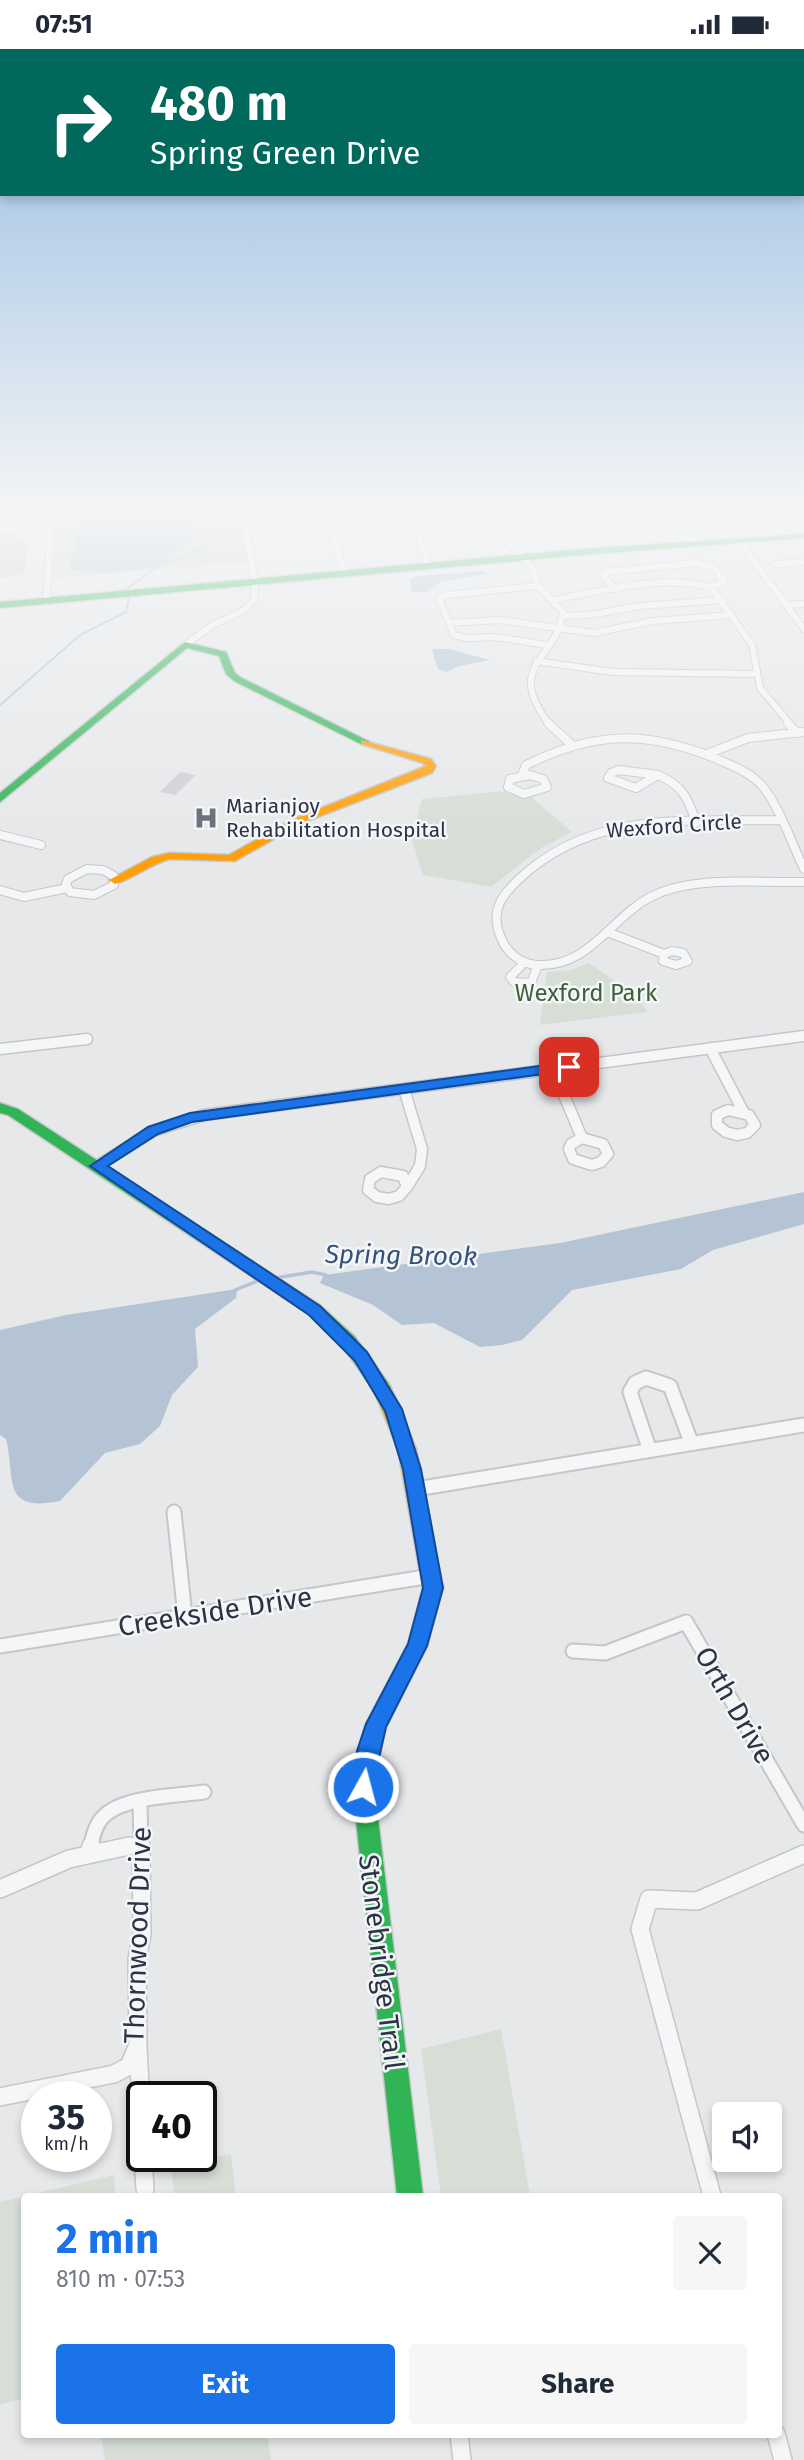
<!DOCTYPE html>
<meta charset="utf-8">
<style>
body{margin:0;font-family:"Fira Sans",sans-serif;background:#f6f6f7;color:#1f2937;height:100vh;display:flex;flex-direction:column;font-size:26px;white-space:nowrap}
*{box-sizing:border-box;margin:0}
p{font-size:23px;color:#747a83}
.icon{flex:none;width:38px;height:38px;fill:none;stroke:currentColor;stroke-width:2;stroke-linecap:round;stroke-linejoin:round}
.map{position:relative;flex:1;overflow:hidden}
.side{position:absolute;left:21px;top:2144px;width:761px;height:245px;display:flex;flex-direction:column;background:#fff;border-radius:7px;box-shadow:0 4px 10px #0003}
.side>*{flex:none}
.banner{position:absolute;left:0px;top:0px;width:805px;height:147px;box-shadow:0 4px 10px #0003;background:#00695c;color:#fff;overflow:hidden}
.tools{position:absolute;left:712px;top:2053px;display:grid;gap:14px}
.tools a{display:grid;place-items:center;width:70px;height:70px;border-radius:7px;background:#fff;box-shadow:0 4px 10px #0003;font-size:35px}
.speed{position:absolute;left:21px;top:2032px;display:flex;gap:14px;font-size:35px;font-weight:700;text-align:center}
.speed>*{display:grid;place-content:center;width:91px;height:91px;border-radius:50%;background:#fff;box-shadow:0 4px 10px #0003;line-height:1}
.speed small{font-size:18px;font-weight:400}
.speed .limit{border:4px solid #111;border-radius:10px;background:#fff;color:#111}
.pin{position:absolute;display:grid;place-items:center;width:60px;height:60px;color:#fff;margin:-30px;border-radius:14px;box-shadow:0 4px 10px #0006}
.me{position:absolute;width:77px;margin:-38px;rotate:7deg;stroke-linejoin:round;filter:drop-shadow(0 0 5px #0008)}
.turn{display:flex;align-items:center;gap:24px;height:147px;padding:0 35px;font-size:32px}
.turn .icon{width:91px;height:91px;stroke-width:2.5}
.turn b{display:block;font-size:49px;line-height:60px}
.round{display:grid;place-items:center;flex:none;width:74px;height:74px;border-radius:7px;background:#f6f6f7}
.overview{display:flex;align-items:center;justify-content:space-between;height:119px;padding:0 35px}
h1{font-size:42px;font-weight:700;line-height:52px;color:#1a73e8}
.button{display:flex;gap:14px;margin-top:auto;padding:14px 35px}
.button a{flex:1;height:80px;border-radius:7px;background:#1a73e8;color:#fff;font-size:28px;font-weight:700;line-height:80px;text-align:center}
.button a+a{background:#f6f6f7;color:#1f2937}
.status{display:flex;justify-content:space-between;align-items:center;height:49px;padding:0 35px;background:#fff;direction:ltr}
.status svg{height:19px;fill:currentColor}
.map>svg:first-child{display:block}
</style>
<div class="status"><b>07:51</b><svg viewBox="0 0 49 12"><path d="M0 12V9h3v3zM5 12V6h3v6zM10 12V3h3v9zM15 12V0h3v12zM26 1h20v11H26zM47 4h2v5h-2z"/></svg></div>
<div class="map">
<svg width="804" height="2411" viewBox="0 0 804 2411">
<rect width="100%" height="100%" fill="#e6e8ea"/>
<path fill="#d6ded6" d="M142 456H237L248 513 51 530 56 466 112 462Z
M504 742 531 748 572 783 541 799 491 838 423 826 412 790 422 750Z
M589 914 639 949 647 963 540 976 547 923 571 921Z
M501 1980 530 2147H441L421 2000Z
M231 2105 236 2147H175L170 2117Z
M114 2126 115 2147H24V2350L0 2355V2153Z
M101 2385H267L271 2411H105Z"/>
<path fill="#b4c4d5" d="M185 456H225L172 468 127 462Z
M214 464 220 466 195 474 200 481 194 492 178 498 165 510 176 511C149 520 98 529 71 520L69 513 76 501 74 481C93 458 134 471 159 472 178 473 196 468 214 464Z
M482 522 488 525 442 532 427 544 411 542 410 531 416 527Z
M434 600H449L490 611 459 617 447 623 438 620 432 601Z
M804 1143V1175L713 1201 681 1220 572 1241 522 1291 502 1296 480 1298 434 1274 402 1276 373 1256 320 1234 324 1226 560 1194Z
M237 1240 236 1249 195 1280 198 1318 172 1346 160 1377 140 1395 105 1404 60 1452C0 1464 16 1429 6 1390L0 1386V1281L66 1266Z"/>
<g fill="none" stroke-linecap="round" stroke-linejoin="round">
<path stroke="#b4c4d5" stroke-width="2" d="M332 464 376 456
M128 539 158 517 176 511 235 481 323 465
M0 656 80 586 126 563 129 549"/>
<path stroke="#b4c4d5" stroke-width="3.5" d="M275 1229 312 1223 326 1226
M235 1241 260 1231"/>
</g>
<path fill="#ced0d3" d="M15 483V490L28 491 24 525 0 529V484Z
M180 723 196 726 175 746 160 743Z"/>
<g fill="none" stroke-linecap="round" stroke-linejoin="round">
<g stroke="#c4c6c8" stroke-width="8">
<path id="street-far4" d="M325 456 344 524
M406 456 429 517
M486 456 480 458 481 465 533 520 538 537 563 563C556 613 504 615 549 675
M545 456 550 464
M646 456 661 477 700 495
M742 456 771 490
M241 463 334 456
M739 492 804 580
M776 515 804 513
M538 537 447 546 439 550 454 586 467 589 495 588 547 596
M616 540 605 529V523L697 514 714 518 724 532 711 538
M554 551C605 541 660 526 711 538L752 596 760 639 790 675
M46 552 52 467 49 456
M786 556 804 555
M564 567 589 566 640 557 722 551
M449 574 500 571 594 584 653 572 732 566
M185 596 213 576 244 561 254 552 255 532 246 483
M536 612 612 623 756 625"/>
</g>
<g stroke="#c4c6c8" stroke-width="10">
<path id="street-far3" d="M548 674 571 695
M788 674 797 684
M707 705 748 689 802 683
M619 721 658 726 636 739 608 729 611 724Z
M522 726 526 716C595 682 646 681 717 710 733 717 752 724 763 738 780 759 792 795 804 820
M530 726 543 730 547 738 524 745 508 738 510 730Z
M658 726C682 736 689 750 696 774
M780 771C686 773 594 760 519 830 500 848 490 863 501 889 507 904 521 915 537 916 592 919 612 864 657 845 697 827 760 834 804 833
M0 786 41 796
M87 820 103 821 114 827V836L94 846 70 843 66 835 68 830Z
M0 841 24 848 67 839
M610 884 664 905
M672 902 683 904 688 912 676 916 663 912 664 905Z
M525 913 510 928 514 933 531 934 538 916"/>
</g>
<g stroke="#c4c6c8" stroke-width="13">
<path id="street-far2" d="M710 999 743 1062
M0 1000 87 990
M553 1020 582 1089
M404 1040 422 1100 420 1117 407 1138
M728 1061 749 1066 755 1076 747 1084 737 1086 726 1083 717 1076V1066Z
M582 1089 603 1095 608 1105 601 1113 592 1116 573 1110 569 1100 571 1095Z
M97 1117 153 1082 204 1066 804 987
M381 1123 403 1127 407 1138 399 1147 389 1150 377 1148 368 1141 370 1130Z"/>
</g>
<g stroke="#c4c6c8" stroke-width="17">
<path id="street-far1" d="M649 1399 630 1343 635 1334 646 1329 670 1337 691 1393
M416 1440 804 1376
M174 1463 185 1567
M0 1597 431 1527
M573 1602 605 1604 686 1573 804 1776
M140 1754 141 1799
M90 1799C93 1788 95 1776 103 1768 123 1747 176 1747 204 1743
M118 1799 140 1795"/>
</g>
<g stroke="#c4c6c8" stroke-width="20">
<path id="street" d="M89 1804 91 1797
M0 1840 69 1810 129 1797
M138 1999 142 2072
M0 2048 114 2025 129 2017 138 1996 137 1910 142 1885 141 1797
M143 2107 145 2140
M712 2147 640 1880 649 1850 697 1852 804 1805
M459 2385 462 2411
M776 2385 783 2411"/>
</g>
<g stroke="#c4c6c8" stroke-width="3">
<path id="fast" d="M804 485V489L581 506 0 559V553L581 500Z
M185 593 226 603 235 624 240 628 370 693 361 695 234 632 226 625 219 607 187 599 0 753V744Z
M0 1054 18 1060 321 1257 355 1288 388 1334 391 1339 388 1344 382 1346 376 1344 343 1298 309 1265 8 1066 0 1064Z
M364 1733 372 1736 375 1744 423 2147H397L353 1744 356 1736Z"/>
</g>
<g stroke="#c4c6c8" stroke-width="3">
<path id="slow" d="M361 691 431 710 436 717 432 724 302 774 235 812 170 810C150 815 135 829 115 835L109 831 152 808 170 804 229 806 294 770 426 717 423 714 361 695Z
M382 1332 388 1334 391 1339 416 1400 443 1539 427 1597 386 1678 376 1717 375 1744 372 1752 364 1755 356 1752 353 1744 354 1717 366 1675 408 1595 423 1539 398 1400 373 1339 376 1334Z"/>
</g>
<use href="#street-far4" stroke="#f5f6f7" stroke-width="6"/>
<use href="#street-far3" stroke="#f5f6f7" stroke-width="8"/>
<use href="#street-far2" stroke="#f5f6f7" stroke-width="10"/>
<use href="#street-far1" stroke="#f5f6f7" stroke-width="13"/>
<use href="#street" stroke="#f5f6f7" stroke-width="17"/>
<use href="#fast" fill="#30b455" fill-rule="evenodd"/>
<use href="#slow" fill="#ff9f0a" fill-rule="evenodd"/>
</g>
<linearGradient id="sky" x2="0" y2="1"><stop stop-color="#93bae0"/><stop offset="0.58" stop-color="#f4f5f6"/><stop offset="1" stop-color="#f4f5f6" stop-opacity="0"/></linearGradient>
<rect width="804" height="793" fill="url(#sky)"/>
<path fill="#1a73e8" stroke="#114b97" stroke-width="2" d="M569 1013 573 1015V1021L192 1073 158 1085 108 1117 320 1257 367 1303 402 1360 421 1420 443 1539 427 1597 386 1678 371 1745 363 1749 355 1745 352 1738 357 1702 366 1675 408 1595 423 1539 403 1420 385 1362 355 1312 309 1266 90 1117 148 1078 190 1064Z"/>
<defs>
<g id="hospital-bare" transform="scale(1.89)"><path d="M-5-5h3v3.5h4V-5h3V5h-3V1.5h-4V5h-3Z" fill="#6c737f" stroke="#f4f6f9" stroke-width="2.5" paint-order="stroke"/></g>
</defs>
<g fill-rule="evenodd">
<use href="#hospital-bare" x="206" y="769"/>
</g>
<g text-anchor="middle" stroke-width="5" stroke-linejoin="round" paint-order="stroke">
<g font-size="21" fill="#2b3445" stroke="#f4f6f9" text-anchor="start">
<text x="226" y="764">Marianjoy<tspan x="226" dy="24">Rehabilitation Hospital</tspan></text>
</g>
<g font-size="21" fill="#2b3445" stroke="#f4f6f9">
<text transform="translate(674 777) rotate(-4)" y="7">Wexford Circle</text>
</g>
<g font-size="24" fill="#3f6138" stroke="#f4f6f9">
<text x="586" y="952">Wexford Park</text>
</g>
<g font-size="26" font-style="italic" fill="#34527a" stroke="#f4f6f9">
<text transform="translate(401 1206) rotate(1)" y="9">Spring Brook</text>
</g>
<g font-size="28" fill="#2b3445" stroke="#f4f6f9">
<text transform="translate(215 1562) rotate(-9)" y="10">Creekside Drive</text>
<text transform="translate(735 1656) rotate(60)" y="10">Orth Drive</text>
<text transform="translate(137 1886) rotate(-88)" y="10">Thornwood Drive</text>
<text transform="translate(382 1913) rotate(83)" y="10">Stonebridge Trail</text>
</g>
</g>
</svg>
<div class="tools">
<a><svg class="icon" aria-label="sound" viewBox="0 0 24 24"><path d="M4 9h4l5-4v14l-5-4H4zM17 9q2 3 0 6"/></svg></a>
</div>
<div class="speed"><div>35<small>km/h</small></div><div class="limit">40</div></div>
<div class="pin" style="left:569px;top:1018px;background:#d93025"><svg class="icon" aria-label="arrive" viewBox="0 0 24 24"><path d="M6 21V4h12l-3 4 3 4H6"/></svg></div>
<svg class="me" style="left:363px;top:1738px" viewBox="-20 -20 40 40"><circle r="17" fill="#1a73e8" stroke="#fff" stroke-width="3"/><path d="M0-11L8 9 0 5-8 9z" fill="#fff"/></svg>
<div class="banner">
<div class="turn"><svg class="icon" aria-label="right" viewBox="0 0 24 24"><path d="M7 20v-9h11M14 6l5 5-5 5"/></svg><div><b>480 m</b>Spring Green Drive</div></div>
</div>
<section class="side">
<div class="overview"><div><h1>2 min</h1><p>810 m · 07:53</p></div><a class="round"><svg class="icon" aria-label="close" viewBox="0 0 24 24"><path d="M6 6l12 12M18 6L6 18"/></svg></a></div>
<div class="button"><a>Exit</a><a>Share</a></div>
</section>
</div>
